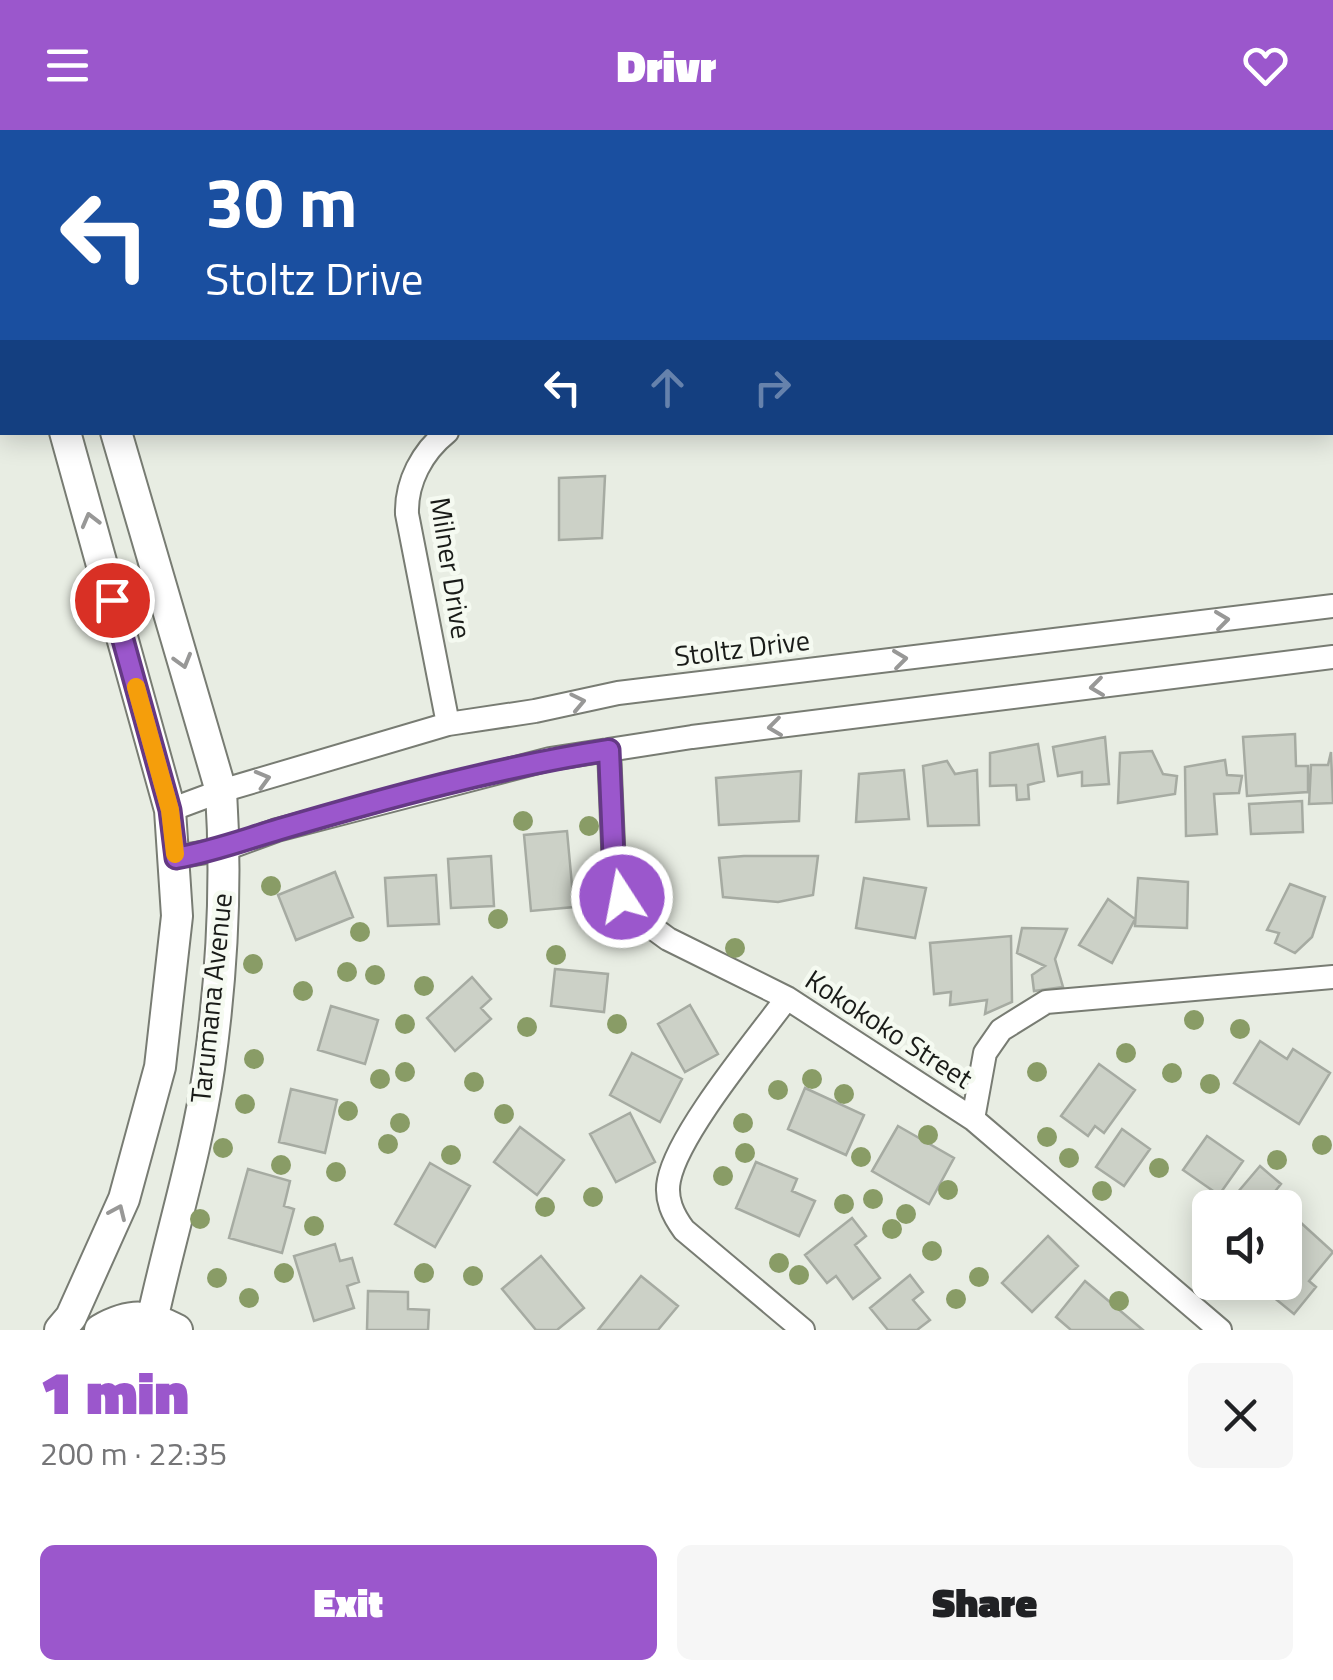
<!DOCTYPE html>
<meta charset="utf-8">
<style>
body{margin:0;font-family:"Titillium Web",sans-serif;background:#f6f6f6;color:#202124;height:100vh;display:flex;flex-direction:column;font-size:38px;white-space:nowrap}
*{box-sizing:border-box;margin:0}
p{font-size:32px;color:#757577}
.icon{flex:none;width:55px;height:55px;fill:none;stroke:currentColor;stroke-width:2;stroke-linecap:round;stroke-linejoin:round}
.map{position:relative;height:1200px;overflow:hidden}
.drawer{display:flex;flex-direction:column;background:#fff;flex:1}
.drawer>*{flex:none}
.top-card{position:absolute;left:0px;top:0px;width:1335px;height:305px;box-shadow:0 5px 25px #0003;background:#1a4fa0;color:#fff;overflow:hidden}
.buttons{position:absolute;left:1192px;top:1060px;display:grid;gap:20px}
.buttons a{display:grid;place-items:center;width:110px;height:110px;border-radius:15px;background:#fff;box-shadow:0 5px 25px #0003;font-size:50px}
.pin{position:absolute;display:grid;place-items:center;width:85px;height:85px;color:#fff;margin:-42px;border:5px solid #fff;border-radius:50%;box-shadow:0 2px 10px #0007}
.me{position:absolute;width:110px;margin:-55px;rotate:349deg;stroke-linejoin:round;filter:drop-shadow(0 0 8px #0008)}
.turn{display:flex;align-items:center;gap:35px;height:210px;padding:0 40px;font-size:45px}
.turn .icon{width:130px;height:130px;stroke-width:2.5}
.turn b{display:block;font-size:70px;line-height:85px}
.lanes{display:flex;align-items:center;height:95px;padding:0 40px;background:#0003;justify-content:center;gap:50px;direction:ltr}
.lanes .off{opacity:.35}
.round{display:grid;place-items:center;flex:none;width:105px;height:105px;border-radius:15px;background:#f6f6f6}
.summary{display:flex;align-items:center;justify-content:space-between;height:170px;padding:0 40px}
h1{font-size:60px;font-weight:800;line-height:75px;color:#9b57cc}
.button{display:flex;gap:20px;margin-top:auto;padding:20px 40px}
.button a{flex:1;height:115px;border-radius:15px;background:#9b57cc;color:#fff;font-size:40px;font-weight:800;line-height:115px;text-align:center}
.button a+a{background:#f6f6f6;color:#202124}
header{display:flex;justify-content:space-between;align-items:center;height:130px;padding:0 40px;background:#9b57cc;color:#fff;font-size:45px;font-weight:800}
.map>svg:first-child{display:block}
</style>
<header><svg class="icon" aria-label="menu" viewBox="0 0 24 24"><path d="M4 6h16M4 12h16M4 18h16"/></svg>Drivr<svg class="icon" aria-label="heart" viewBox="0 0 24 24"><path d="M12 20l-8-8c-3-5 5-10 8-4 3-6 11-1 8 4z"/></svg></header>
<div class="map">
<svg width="1333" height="1200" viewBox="0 0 1333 1200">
<rect width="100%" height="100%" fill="#e8ede3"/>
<path fill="#ccd1c7" stroke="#a6aba2" stroke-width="2.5" d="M605 346 602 408 559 410V348Z
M1295 604 1296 636H1308V662L1247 666 1243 607Z
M1105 607 1109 654 1082 656V642L1058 646 1053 617Z
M1038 614 1044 651 1028 655 1029 669 1017 670 1016 655 990 656V623Z
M1152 621 1163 644 1177 646 1175 664 1118 673 1120 623Z
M1331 622 1333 673 1309 674 1311 635H1328Z
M1225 630 1227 645 1242 646 1239 663 1214 664 1217 704 1186 706 1185 637Z
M947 631 955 644 977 640 979 695 928 696 923 636Z
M904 640 909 689 856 692 859 644Z
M801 641 799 691 719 695 716 648Z
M1302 671 1303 702 1251 704 1249 674Z
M567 701 574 777 531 781 524 705Z
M491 726 494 776 451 778 448 729Z
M744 726H818L813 765 778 772 723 767 719 728Z
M335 742 353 787 296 810 278 765Z
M436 745 439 794 388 796 385 748Z
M864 748 926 758 915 808 856 798Z
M1138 748 1188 752 1187 798 1135 796Z
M1290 754 1325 767 1312 807 1295 823 1275 813 1279 803 1267 800Z
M1108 769 1135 789 1112 833 1079 815Z
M1022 798 1067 799 1055 829 1063 857 1034 861 1032 845 1045 836 1017 823Z
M1011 806 1012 872 985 884 987 870 950 875 951 862 934 864 930 813Z
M555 839 608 844 604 882 551 876Z
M472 847 491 869 481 878 491 889 455 921 427 888Z
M690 875 718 924 685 942 658 894Z
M331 876 378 890 365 934 318 920Z
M1260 911 1287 929 1293 919 1330 943 1299 994 1234 953Z
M632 923 682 949 660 992 610 965Z
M1099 934 1135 960 1104 1003 1095 996 1088 1006 1061 986Z
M805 958 864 985 846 1025 788 999Z
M291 959 337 970 325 1023 279 1012Z
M630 983 655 1032 616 1052 590 1004Z
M898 996 954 1028 929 1074 872 1041Z
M520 997 564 1030 537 1065 494 1032Z
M1122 999 1150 1019 1124 1056 1096 1037Z
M1207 1006 1243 1031 1219 1065 1183 1040Z
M756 1032 797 1049 792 1061 815 1071 799 1106 736 1078Z
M430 1033 470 1056 435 1117 395 1094Z
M1260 1036 1281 1054 1272 1065 1297 1086 1285 1099V1078L1226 1076Z
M248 1039 290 1051 284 1076 294 1079 282 1123 229 1108Z
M852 1088 866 1106 855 1115 880 1148 853 1169 836 1146 827 1153 805 1125Z
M1300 1092 1333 1122 1309 1151 1316 1157 1294 1184 1255 1152H1285V1110Z
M1048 1106 1078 1136 1032 1182 1002 1153Z
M335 1114 340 1131 352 1128 359 1152 347 1156 354 1178 314 1191 294 1126Z
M541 1126 584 1178 557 1200H536L502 1159Z
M910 1145 923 1162 913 1170 930 1190 917 1200H888L870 1178Z
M641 1146 678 1176 658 1200H598Z
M1085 1151 1143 1200H1071L1056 1187Z
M368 1161 408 1162V1179L429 1180 428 1200H367Z"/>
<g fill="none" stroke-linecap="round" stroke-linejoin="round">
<g stroke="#787c73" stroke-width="26">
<path id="minor" d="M1187 0V2
M149 2 159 0
M959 2 960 0
M1332 202H1333
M447 302C422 322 406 352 407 384L448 594
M609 620 614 738 622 767 642 790 668 809 787 868 973 989 1220 1200
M170 680 221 661 448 594 535 581 618 563 1333 476
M176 727 225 719 277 700 550 629 692 607 1333 527
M787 868C757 909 678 1003 669 1050 665 1069 673 1085 684 1100L803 1200
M973 989 985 923 1001 900 1046 872 1333 847"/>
</g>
<g stroke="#787c73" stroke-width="34">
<path id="tertiary" d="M63 0 64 2
M0 102 2 101
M0 129 2 132
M116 302 221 661C227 754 222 846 209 938 197 1021 171 1104 153 1186L144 1200
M60 1200 71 1187 124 1069 160 937 177 786 170 680 65 302
M100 1200C130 1183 148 1184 177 1200"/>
</g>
<use href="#minor" stroke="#fff" stroke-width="22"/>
<use href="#tertiary" stroke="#fff" stroke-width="30"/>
</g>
<g fill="#899c66">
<circle cx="523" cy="691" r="10"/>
<circle cx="589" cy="696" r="10"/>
<circle cx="271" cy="756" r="10"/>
<circle cx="498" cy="789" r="10"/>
<circle cx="360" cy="802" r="10"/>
<circle cx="735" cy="818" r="10"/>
<circle cx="556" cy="825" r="10"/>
<circle cx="253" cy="834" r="10"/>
<circle cx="347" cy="842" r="10"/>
<circle cx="375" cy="845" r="10"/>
<circle cx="424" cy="856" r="10"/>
<circle cx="303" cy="861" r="10"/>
<circle cx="1194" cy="890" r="10"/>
<circle cx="405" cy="894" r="10"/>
<circle cx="617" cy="894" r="10"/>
<circle cx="527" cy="897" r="10"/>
<circle cx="1240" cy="899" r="10"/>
<circle cx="1126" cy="923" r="10"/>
<circle cx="254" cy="929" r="10"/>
<circle cx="405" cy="942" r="10"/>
<circle cx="1037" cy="942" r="10"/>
<circle cx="1172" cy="943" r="10"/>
<circle cx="380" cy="949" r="10"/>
<circle cx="812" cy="949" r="10"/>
<circle cx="474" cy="952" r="10"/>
<circle cx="1210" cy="954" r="10"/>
<circle cx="778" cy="960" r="10"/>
<circle cx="844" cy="964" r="10"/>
<circle cx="245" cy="974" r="10"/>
<circle cx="348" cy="981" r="10"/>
<circle cx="504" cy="984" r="10"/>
<circle cx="400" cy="993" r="10"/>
<circle cx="743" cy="993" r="10"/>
<circle cx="928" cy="1005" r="10"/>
<circle cx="1047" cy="1007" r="10"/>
<circle cx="388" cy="1014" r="10"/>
<circle cx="1322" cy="1015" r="10"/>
<circle cx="223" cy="1018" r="10"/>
<circle cx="745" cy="1023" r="10"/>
<circle cx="451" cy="1025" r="10"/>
<circle cx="861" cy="1027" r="10"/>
<circle cx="1069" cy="1028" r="10"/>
<circle cx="1277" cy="1030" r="10"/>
<circle cx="281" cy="1035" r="10"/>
<circle cx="1159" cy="1038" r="10"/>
<circle cx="336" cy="1042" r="10"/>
<circle cx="723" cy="1046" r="10"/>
<circle cx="948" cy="1060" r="10"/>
<circle cx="1102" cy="1061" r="10"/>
<circle cx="593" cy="1067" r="10"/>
<circle cx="873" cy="1069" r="10"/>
<circle cx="844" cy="1074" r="10"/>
<circle cx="545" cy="1077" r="10"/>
<circle cx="906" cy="1084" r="10"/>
<circle cx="200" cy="1089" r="10"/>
<circle cx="314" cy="1096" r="10"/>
<circle cx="892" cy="1099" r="10"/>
<circle cx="932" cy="1121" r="10"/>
<circle cx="779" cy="1133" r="10"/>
<circle cx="284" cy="1143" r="10"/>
<circle cx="424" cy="1143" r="10"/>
<circle cx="799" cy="1145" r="10"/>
<circle cx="473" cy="1146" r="10"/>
<circle cx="979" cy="1147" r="10"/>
<circle cx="217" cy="1148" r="10"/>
<circle cx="249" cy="1168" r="10"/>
<circle cx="956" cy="1169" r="10"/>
<circle cx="1119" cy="1171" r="10"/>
</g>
<defs><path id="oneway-chevron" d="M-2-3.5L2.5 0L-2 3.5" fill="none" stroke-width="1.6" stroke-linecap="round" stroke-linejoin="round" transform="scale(2.5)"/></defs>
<g stroke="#989897">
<use href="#oneway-chevron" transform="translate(90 390) rotate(-105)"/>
<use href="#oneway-chevron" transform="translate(1222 490) rotate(-7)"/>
<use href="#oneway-chevron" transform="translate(900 529) rotate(-7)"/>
<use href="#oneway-chevron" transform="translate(183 531) rotate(74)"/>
<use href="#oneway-chevron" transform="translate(1097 557) rotate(173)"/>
<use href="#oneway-chevron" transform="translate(578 572) rotate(-12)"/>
<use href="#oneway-chevron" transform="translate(775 597) rotate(173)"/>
<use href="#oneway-chevron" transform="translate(263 649) rotate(-16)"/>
<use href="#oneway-chevron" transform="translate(118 1082) rotate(-66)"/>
</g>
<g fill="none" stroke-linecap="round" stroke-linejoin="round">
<g stroke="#653985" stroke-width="25">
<path id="route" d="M112 470 170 680 176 728C214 721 243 710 280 699 386 668 499 637 609 620L614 738 622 767"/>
</g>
<use href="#route" stroke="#9b57cc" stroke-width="18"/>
<path stroke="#f59e0b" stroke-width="18" d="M136 557 170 680 175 724"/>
</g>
<g text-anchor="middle" stroke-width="9" stroke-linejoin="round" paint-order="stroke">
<g font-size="28" fill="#191b18" stroke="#f5faf1">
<text transform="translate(451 438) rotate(81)" y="10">Milner Drive</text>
<text transform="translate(742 518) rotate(-7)" y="10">Stoltz Drive</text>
<text transform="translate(211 868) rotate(-84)" y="10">Tarumana Avenue</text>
<text transform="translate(889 899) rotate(33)" y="10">Kokokoko Street</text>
</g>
</g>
</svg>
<div class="buttons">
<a><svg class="icon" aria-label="sound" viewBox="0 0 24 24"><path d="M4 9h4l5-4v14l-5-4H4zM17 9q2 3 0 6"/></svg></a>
</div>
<div class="pin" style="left:112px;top:470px;background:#d93025"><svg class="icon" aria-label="arrive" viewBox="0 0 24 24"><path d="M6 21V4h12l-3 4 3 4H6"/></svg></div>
<svg class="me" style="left:622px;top:767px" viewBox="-20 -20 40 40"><circle r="17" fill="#9b57cc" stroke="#fff" stroke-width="3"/><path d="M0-11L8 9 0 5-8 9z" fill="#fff"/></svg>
<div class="top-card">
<div class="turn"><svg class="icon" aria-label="left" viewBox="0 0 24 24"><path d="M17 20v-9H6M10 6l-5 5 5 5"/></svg><div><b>30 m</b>Stoltz Drive</div></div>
<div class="lanes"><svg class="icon" aria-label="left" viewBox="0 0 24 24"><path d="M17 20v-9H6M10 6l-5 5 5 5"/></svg><svg class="icon off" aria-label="ahead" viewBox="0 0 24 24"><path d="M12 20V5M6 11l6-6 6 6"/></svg><svg class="icon off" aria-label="right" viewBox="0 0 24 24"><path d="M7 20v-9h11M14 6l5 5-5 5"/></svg></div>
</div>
</div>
<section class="drawer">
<div class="summary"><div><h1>1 min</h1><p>200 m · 22:35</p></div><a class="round"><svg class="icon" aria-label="close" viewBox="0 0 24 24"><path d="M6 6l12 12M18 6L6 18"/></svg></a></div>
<div class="button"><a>Exit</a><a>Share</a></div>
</section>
